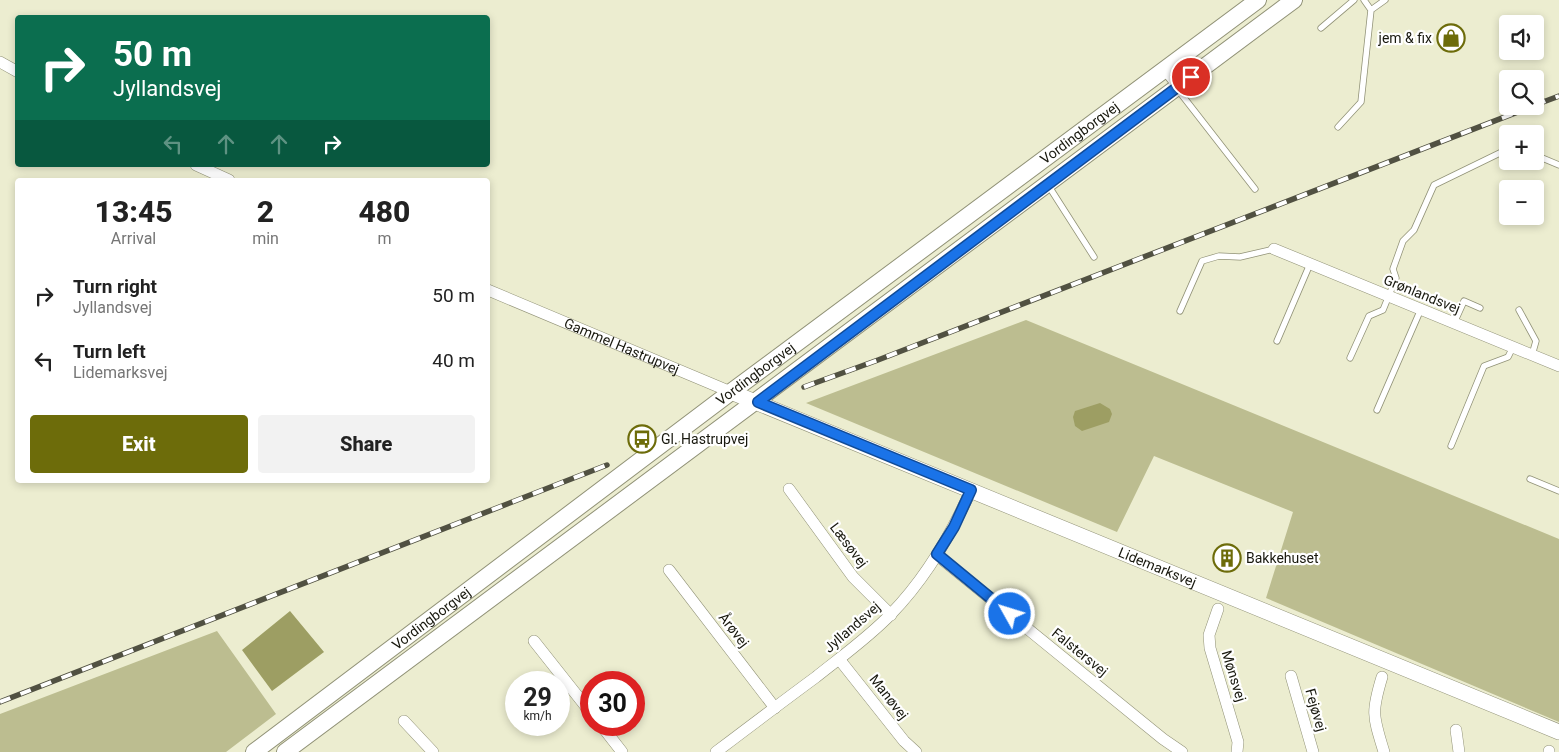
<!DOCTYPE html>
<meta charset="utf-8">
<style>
body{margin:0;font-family:Roboto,sans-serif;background:#f2f2f2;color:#222;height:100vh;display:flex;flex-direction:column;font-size:19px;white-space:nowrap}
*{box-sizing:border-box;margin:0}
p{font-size:16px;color:#767676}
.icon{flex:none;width:28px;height:28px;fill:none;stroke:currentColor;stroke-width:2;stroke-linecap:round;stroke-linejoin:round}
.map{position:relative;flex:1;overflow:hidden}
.panel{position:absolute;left:15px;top:178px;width:475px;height:305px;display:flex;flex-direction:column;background:#fff;border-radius:5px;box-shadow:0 2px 8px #0003}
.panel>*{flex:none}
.guide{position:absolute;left:15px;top:15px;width:475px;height:152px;border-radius:5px;box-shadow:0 2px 8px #0003;background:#0b6e4f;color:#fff;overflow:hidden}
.fabs{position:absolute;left:1499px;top:15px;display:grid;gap:10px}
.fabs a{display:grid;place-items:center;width:45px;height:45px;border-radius:5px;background:#fff;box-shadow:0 2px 8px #0003;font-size:25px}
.speed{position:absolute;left:505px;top:671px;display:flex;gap:10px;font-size:25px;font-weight:700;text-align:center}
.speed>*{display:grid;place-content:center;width:65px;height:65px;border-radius:50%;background:#fff;box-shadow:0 2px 8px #0003;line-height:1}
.speed small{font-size:12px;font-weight:400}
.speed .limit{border:8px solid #d22;background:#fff;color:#111}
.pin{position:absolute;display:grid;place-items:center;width:42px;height:42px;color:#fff;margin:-21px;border:2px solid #fff;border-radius:50%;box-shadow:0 1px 5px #0007}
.me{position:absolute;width:55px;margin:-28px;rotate:309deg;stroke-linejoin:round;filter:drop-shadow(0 0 4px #0008)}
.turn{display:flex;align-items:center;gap:18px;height:105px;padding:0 15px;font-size:22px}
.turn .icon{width:65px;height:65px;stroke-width:2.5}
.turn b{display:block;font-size:35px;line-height:42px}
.lanes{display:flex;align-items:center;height:48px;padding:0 15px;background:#0003;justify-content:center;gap:25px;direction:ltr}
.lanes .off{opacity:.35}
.eta{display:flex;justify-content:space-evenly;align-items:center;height:85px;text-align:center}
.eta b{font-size:30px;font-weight:800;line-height:35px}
.cta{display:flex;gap:10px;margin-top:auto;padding:10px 15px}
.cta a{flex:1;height:58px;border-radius:5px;background:#6d6c0a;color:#fff;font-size:20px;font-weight:800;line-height:58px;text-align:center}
.cta a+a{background:#f2f2f2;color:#222}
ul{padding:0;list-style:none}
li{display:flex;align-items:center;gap:15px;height:65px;padding:0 15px}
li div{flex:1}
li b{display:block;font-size:19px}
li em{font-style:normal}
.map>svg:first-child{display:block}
</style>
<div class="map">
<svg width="1559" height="752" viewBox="0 0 1559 752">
<rect width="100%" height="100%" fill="#ecedd0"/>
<path fill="#bcbd90" d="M1026 320 1559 539V722L1266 598 1293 512 1154 456 1117 532 806 403Z
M217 631 276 714 226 752H0V714Z"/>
<path fill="#9d9e63" d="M1100 403 1110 409 1112 414 1109 422 1082 431 1075 426 1073 417 1075 411Z
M290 611 324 652 272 691 242 650Z"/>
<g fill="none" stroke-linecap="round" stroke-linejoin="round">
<g stroke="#919277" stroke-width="7">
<path id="service" d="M1371 10 1385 0
M1321 28 1354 0
M1164 72 1255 189
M1338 127 1361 102 1371 10 1364 0
M1535 155 1559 165
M1048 185 1094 257
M1519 310 1536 341 1532 355
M1180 311 1202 261 1219 256 1240 257 1274 249
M1454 323 1464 301 1480 308
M1277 341 1310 264
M1350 358 1369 316 1383 310 1396 278 1393 269 1403 241 1414 230 1434 185 1508 149
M1377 410 1421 309
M1451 446 1484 366 1508 357 1513 347
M1530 479 1559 491"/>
</g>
<g stroke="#919277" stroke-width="12">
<g id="minor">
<path d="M0 62 18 72"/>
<path d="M196 165 229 180"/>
<path d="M1274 249 1559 366"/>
<path id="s1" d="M488 290 731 392"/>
<path d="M789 489 853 577 891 615"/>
<path d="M937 555 1163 739 1182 752"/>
<path d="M669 570 775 708"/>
<path d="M1218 609 1209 635 1210 648 1238 742 1237 752"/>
<path d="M534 641 591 713"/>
<path d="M839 659 904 741 916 752"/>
<path d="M1291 676 1313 752"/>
<path d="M1382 677C1371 713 1373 716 1384 752"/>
<path d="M404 721 433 752"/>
<path d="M601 725 622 752"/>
<path d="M1456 730 1459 752"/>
<path d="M716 752C749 727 782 702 816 677 841 657 869 637 891 614 926 578 951 535 971 490"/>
<path d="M1549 752V751"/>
</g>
</g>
<g stroke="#919277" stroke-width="16">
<g id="tertiary">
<path id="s2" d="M731 392 1559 732"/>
</g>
</g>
<g stroke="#919277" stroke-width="18">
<g id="secondary">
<path id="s3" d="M254 752 731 392 1258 0"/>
<path d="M285 752 1294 0"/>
</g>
</g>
<use href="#service" stroke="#fff" stroke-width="5.5"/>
<use href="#minor" stroke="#fff" stroke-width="11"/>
<use href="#tertiary" stroke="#fff" stroke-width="15"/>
<use href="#secondary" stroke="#fff" stroke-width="16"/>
<g stroke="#515142" stroke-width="5.5">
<path id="rail" d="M1535 105 1559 96
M804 387 878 360 1533 106
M0 702 607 465"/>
</g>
<use href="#rail" stroke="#fff" stroke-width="4" stroke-dasharray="11" stroke-linecap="butt"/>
</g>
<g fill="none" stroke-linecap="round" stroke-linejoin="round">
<g stroke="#114b97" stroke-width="12">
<path id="route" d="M1010 614 937 554 954 527 971 490 758 402 1191 77"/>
</g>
<use href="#route" stroke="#1a73e8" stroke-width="9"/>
</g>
<defs>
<g id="shop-ring" transform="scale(1.4375)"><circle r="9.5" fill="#fff" stroke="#6d6c0a" stroke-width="1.5"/><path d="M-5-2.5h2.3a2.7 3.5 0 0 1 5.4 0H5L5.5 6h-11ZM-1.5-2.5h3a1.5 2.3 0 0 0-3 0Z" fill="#6d6c0a"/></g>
<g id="bus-ring" transform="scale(1.4375)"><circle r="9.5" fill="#fff" stroke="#6d6c0a" stroke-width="1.5"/><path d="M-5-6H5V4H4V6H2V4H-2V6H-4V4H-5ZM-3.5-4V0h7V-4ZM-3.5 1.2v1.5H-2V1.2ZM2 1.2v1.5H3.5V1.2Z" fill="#6d6c0a"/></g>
<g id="building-ring" transform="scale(1.4375)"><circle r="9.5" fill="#fff" stroke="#6d6c0a" stroke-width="1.5"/><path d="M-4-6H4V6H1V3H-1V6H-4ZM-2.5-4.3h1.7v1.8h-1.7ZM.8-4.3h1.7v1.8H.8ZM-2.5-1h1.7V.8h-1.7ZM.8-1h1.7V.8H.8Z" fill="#6d6c0a"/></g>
</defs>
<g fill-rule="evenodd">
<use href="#shop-ring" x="1451" y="38"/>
<use href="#bus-ring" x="642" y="439"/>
<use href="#building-ring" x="1227" y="558"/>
</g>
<g text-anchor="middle" stroke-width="4.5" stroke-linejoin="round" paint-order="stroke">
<g font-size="14" fill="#18180e" stroke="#fff" text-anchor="start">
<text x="1432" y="43" text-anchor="end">jem &amp; fix</text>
<text x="661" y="444">Gl. Hastrupvej</text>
<text x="1246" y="563">Bakkehuset</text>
</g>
<g font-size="14" fill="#18180e" stroke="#fff">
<text dy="5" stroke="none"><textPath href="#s3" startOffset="1032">Vordingborgvej</textPath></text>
<text transform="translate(1422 294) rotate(22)" y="5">Grønlandsvej</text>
<text dy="5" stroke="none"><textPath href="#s1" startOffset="145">Gammel Hastrupvej</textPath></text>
<text dy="5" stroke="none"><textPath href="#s3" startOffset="628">Vordingborgvej</textPath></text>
<text transform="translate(849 545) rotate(53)" y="5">Læsøvej</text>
<text dy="5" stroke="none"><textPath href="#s2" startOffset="461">Lidemarksvej</textPath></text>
<text dy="5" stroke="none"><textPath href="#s3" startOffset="222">Vordingborgvej</textPath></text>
<text transform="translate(852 627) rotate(-41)" y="5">Jyllandsvej</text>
<text transform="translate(734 630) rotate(52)" y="5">Årøvej</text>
<text transform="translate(1080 652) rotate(39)" y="5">Falstersvej</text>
<text transform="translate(1234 676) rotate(73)" y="5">Mønsvej</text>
<text transform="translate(889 697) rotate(52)" y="5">Manøvej</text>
<text transform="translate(1316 710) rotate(74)" y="5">Fejøvej</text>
</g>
</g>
</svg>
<div class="fabs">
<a><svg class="icon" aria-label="sound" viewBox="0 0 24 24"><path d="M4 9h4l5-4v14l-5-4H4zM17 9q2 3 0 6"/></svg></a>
<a><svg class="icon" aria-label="search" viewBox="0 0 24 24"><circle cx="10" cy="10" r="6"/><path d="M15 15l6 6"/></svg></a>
<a>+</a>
<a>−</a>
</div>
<div class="speed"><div>29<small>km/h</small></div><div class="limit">30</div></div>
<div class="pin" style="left:1191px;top:77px;background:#d93025"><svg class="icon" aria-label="arrive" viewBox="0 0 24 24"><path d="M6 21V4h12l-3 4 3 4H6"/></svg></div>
<svg class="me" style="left:1010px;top:614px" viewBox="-20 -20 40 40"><circle r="17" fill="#1a73e8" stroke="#fff" stroke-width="3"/><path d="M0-11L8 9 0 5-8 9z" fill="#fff"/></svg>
<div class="guide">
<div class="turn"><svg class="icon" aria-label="right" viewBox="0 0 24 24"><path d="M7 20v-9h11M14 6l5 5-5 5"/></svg><div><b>50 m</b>Jyllandsvej</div></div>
<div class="lanes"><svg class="icon off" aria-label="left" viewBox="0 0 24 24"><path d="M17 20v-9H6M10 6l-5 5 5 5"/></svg><svg class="icon off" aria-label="ahead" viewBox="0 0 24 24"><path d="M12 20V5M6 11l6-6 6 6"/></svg><svg class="icon off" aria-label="ahead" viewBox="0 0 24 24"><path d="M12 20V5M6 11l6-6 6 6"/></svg><svg class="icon" aria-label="right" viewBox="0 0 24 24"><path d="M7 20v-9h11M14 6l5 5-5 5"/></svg></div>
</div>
<section class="panel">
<div class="eta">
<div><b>13:45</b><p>Arrival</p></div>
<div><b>2</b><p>min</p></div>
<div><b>480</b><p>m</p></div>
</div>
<ul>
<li><svg class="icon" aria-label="right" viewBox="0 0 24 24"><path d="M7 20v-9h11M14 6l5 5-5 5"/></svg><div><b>Turn right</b><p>Jyllandsvej</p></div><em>50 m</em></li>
<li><svg class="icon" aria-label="left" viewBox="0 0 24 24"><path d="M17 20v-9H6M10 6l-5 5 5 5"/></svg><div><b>Turn left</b><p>Lidemarksvej</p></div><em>40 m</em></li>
</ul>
<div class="cta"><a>Exit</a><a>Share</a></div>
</section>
</div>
